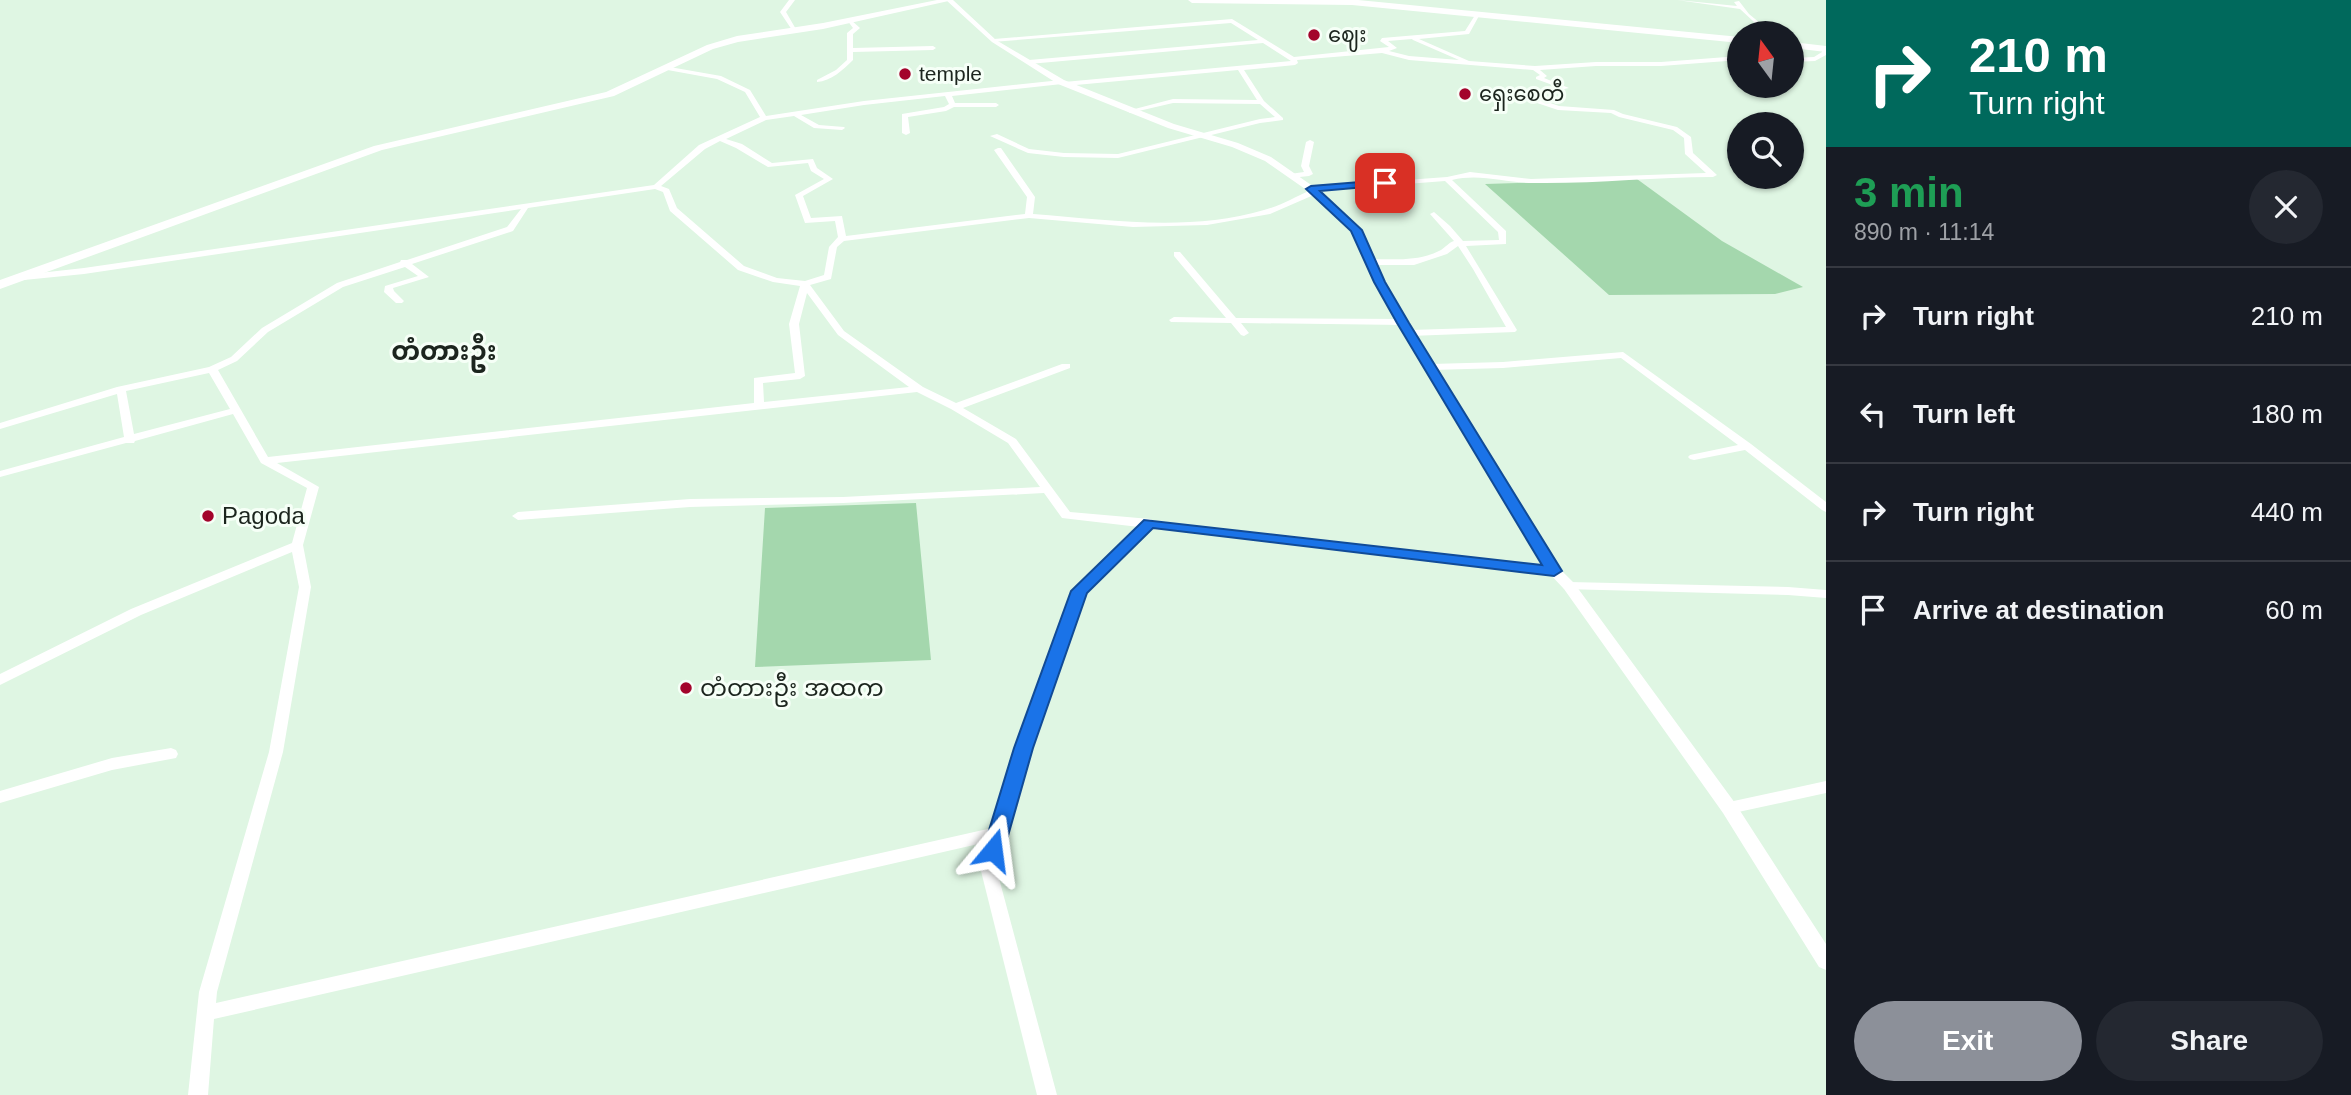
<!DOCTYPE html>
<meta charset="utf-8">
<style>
body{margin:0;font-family:Arial,"Noto Sans Myanmar",sans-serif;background:#242831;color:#f1f3f6;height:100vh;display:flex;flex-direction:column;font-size:26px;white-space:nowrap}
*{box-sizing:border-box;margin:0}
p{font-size:23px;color:#9ea1a6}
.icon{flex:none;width:38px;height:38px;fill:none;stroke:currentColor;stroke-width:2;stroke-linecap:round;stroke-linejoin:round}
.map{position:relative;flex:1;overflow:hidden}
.sheet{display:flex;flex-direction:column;background:#171b24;width:525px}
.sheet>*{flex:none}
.top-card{background:#00695c;color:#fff;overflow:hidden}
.needle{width:46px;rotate:345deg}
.buttons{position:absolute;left:1727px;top:21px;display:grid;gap:14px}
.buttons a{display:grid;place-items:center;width:77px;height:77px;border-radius:50%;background:#171b24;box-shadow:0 2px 5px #0004;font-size:35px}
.pin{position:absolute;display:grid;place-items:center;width:60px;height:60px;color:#fff;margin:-30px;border-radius:14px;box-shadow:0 4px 10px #0006}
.me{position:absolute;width:77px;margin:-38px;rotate:16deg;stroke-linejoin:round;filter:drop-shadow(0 0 5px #0008)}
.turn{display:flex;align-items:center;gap:24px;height:147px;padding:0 28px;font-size:32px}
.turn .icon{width:91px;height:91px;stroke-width:2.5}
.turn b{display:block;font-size:49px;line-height:60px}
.round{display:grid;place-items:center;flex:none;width:74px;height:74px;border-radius:37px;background:#242831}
.headline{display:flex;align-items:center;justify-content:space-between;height:119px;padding:0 28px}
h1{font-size:42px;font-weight:700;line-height:52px;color:#1e9e55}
.primary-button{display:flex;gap:14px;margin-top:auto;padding:14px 28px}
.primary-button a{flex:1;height:80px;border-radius:42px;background:#8c9099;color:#fff;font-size:28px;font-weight:700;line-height:80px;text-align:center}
.primary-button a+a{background:#242831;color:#f1f3f6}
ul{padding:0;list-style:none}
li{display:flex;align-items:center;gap:21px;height:98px;padding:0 28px;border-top:2px solid #363941}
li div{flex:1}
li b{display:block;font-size:26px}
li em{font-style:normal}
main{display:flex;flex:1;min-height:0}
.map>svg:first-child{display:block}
</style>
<main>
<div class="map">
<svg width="1826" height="1095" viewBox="0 0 1826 1095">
<rect width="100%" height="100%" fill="#dff6e3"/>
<path fill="#a4d7ad" d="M1637 179 1722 241 1803 287 1775 294 1609 295 1485 184Z
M916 503 931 660 755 667 765 508Z"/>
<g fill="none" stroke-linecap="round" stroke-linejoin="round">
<path fill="#fff" fill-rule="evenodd" d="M789 0H795L786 12 797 31 794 33 780 12Z
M1677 0 1737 6 1734 2 1739 1 1749 14 1772 33H1766L1740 9Z
M1477 12 1480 14 1469 34 1419 39 1469 61 1535 66 1596 62H1661L1740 56V60L1661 66H1596L1540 70 1547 76 1544 78 1569 88 1530 96 1559 106 1614 110 1623 114 1677 127 1691 137 1693 153 1717 175 1713 177C1653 177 1593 184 1533 183 1506 183 1480 173 1452 180L1506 231V244L1466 246 1517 330 1515 332 1410 336 1405 333 1410 330 1506 327 1473 269 1458 246 1447 254 1414 265H1369L1365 262 1369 259C1393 259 1419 262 1441 250 1446 247 1448 243 1454 241L1430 214 1434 212 1450 226 1463 241 1499 240 1498 232 1445 181 1316 191V194L1270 214 1207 225 1133 227 1029 218 844 241 837 247 831 279 810 285 844 331 923 387 956 403 1062 364H1070V368L963 408 1016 439 1070 512 1150 519 1155 522 1554 567 1560 571 1554 575 1151 528 1085 593 1030 748 996 867 1057 1095H1037L980 867 987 842 214 1019 208 1095H188L199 992 269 752 299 587 292 552 141 615 0 685V674L131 609 292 543 307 488 261 463 233 414 135 441 134 443H126L0 477V471L124 437 117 394 0 429V423L117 387 209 367 231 357 262 328 337 283 400 262 401 260H407L507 227 521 209 84 274 24 280 21 279V275L84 268 654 185 699 145 760 117 745 92 717 79 662 69 664 66 721 76 750 90 766 116 864 101 1061 80 1064 82 1291 61 1263 43 1029 64 1026 62 1029 60 1258 40 1231 23 992 42 994 39 1232 19 1294 57 1389 47 1380 41 1382 38 1465 31ZM1412 39 1413 40 1459 60 1409 56 1389 51 1397 48 1388 41ZM1382 53 1409 60 1533 70 1540 75 1536 77V79L1558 87 1521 93V95L1525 99 1558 110 1611 113 1619 117 1673 130 1684 138 1685 154 1706 173 1531 179 1470 172 1447 177 1311 187 1307 189 1309 191C1295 197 1280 206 1264 210 1190 232 1109 220 1033 214L1035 197 1001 148H998L994 150 1027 197 1025 214 846 236 842 216 811 218 803 196 833 179 817 168 813 159 772 163 742 144 726 139 766 120 794 116 814 128 842 130 845 128 844 127 819 125 801 115 864 105 945 96 949 104 944 107 902 114V133L906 135 910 133 908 117 946 111 954 107H996L999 105 996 103H955L952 96 1062 84 1065 86 1238 70 1257 100 1173 99 1127 111 1130 113 1173 103 1260 104 1275 117 1260 119 1118 154 1064 153 1029 149 997 134 990 136 1028 153 1064 157 1118 158 1260 123 1283 120V118L1264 101 1244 70 1295 65 1298 63 1297 60ZM720 141 736 148 768 167 808 163 811 171 824 179 795 195 805 223 835 221 838 237 829 247 824 275 805 281 777 278 744 266 677 208 669 189 661 186 705 149ZM655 189 663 192 670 211 738 270 773 282 800 286 789 324 795 373 754 378V403L268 457 218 370 237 361 268 332 343 287 405 267 418 276 385 286 384 292 396 303H402L404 301 394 291 393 288 429 277 412 264 513 231 528 208ZM807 293 838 335 909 387 764 402 763 383 800 379 805 376 799 324ZM209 373 230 409 134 434 126 391ZM917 392 951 409 1008 443 1040 487 843 497 690 499 518 512 512 516 518 520 690 507 843 503 1044 493 1062 518 1139 527 1073 591 1016 748 992 828 216 1003 217 992 283 752 311 587 303 545 319 487 277 463Z
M847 20H851L860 28 853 34V48L933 46 936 48 933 50 853 52V60C843 70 831 81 817 82V80L836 70 847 60V33L853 28Z
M1826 46V55L1815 61 1792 62V58L1814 57 1822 52 1823 47Z
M1310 140 1314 142 1309 166 1313 174 1309 176 1290 178V174L1304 172 1301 166 1306 142Z
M1174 252H1180L1236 318 1403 319 1408 322 1403 325 1241 323 1249 333 1244 336 1241 335 1231 323 1171 322 1169 320 1174 317 1226 318 1174 256Z
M1623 352 1751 444 1826 502V512L1822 510 1745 450 1694 460 1690 459 1688 457 1690 455 1738 445 1621 358 1503 368 1431 370 1426 367 1431 364 1503 362Z
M1569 582 1788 587 1826 590V598L1788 595 1564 589 1563 586Z
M171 748 176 750 178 754 176 758 112 770 0 803V791L112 758Z
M1826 781V793L1729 814 1724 812 1721 808 1724 804 1729 802Z"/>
<path fill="#fff" fill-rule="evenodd" d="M946 0H953L996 40 1064 80 1174 124 1238 143 1271 157 1314 187 1359 228 1385 282 1408 322 1559 568 1574 583 1735 803 1826 944V970L1819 967 1723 813 1564 589 1547 571 1398 322 1375 282 1352 231 1308 191 1265 161 1232 147 1168 128 1058 84 992 42Z"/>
<path fill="#fff" fill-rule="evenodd" d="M937 0H953L823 29 738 42 713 49 614 96 382 150 0 289V280L374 146 606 92 707 45 737 36 823 23Z
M1188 0H1358L1740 37V43L1352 5 1192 3Z
M1792 42 1826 46V52L1792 48Z"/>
</g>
<path fill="#1a73e8" stroke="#114b97" stroke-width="2" d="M1385 180 1388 181V185L1320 191 1362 230 1385 282 1409 323 1562 571 1554 576 1153 528 1087 593 1033 748 1004 850 1001 856 993 858 986 856 983 850 1014 748 1071 591 1144 520 1542 565 1397 323 1374 282 1351 231 1306 189 1311 186Z"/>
<g fill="#a3042b" stroke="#f6fff7" stroke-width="2.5">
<circle cx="1314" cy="35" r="7"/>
<circle cx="905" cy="74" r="7"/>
<circle cx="1465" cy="94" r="7"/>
<circle cx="208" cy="516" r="7"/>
<circle cx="686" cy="688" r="7"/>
</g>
<g text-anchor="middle" stroke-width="6" stroke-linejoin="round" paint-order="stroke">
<g font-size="21" fill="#1c251e" stroke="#f6fff7" text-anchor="start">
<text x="1328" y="42">ဈေး</text>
<text x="919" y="81">temple</text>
<text x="1479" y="101">ရှေးစေတီ</text>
</g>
<g font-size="24" fill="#1c251e" stroke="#f6fff7" text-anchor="start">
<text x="222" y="524">Pagoda</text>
<text x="700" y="696">တံတားဦး အထက</text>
</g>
<g font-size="26" font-weight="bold" fill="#1c251e" stroke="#f6fff7">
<text x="444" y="360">တံတားဦး</text>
</g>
</g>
</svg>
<div class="buttons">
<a><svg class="needle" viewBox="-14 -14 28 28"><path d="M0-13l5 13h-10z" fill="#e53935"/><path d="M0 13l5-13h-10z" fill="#9ea1a6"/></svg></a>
<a><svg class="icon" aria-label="search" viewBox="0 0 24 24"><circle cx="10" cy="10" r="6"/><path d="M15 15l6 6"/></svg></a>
</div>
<div class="pin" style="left:1385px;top:183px;background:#d93025"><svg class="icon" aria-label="arrive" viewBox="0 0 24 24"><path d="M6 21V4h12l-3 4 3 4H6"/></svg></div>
<svg class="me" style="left:993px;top:850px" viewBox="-20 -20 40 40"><path d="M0-17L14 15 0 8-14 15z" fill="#1a73e8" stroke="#fff" stroke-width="4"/></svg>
</div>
<section class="sheet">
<div class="top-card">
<div class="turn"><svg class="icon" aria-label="right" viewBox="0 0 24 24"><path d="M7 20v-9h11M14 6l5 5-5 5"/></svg><div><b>210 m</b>Turn right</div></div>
</div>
<div class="headline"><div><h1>3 min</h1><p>890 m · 11:14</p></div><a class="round"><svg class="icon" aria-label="close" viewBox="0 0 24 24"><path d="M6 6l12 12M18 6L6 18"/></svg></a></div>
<ul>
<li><svg class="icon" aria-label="right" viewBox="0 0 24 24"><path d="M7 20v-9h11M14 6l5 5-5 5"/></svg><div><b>Turn right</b></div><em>210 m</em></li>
<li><svg class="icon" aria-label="left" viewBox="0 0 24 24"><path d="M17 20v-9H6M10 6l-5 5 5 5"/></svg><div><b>Turn left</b></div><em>180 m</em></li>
<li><svg class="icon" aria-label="right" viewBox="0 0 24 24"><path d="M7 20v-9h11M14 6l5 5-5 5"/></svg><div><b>Turn right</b></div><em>440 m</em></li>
<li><svg class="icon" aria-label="arrive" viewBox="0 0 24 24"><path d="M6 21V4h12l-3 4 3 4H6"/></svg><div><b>Arrive at destination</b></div><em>60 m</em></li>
</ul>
<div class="primary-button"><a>Exit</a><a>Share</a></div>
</section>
</main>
